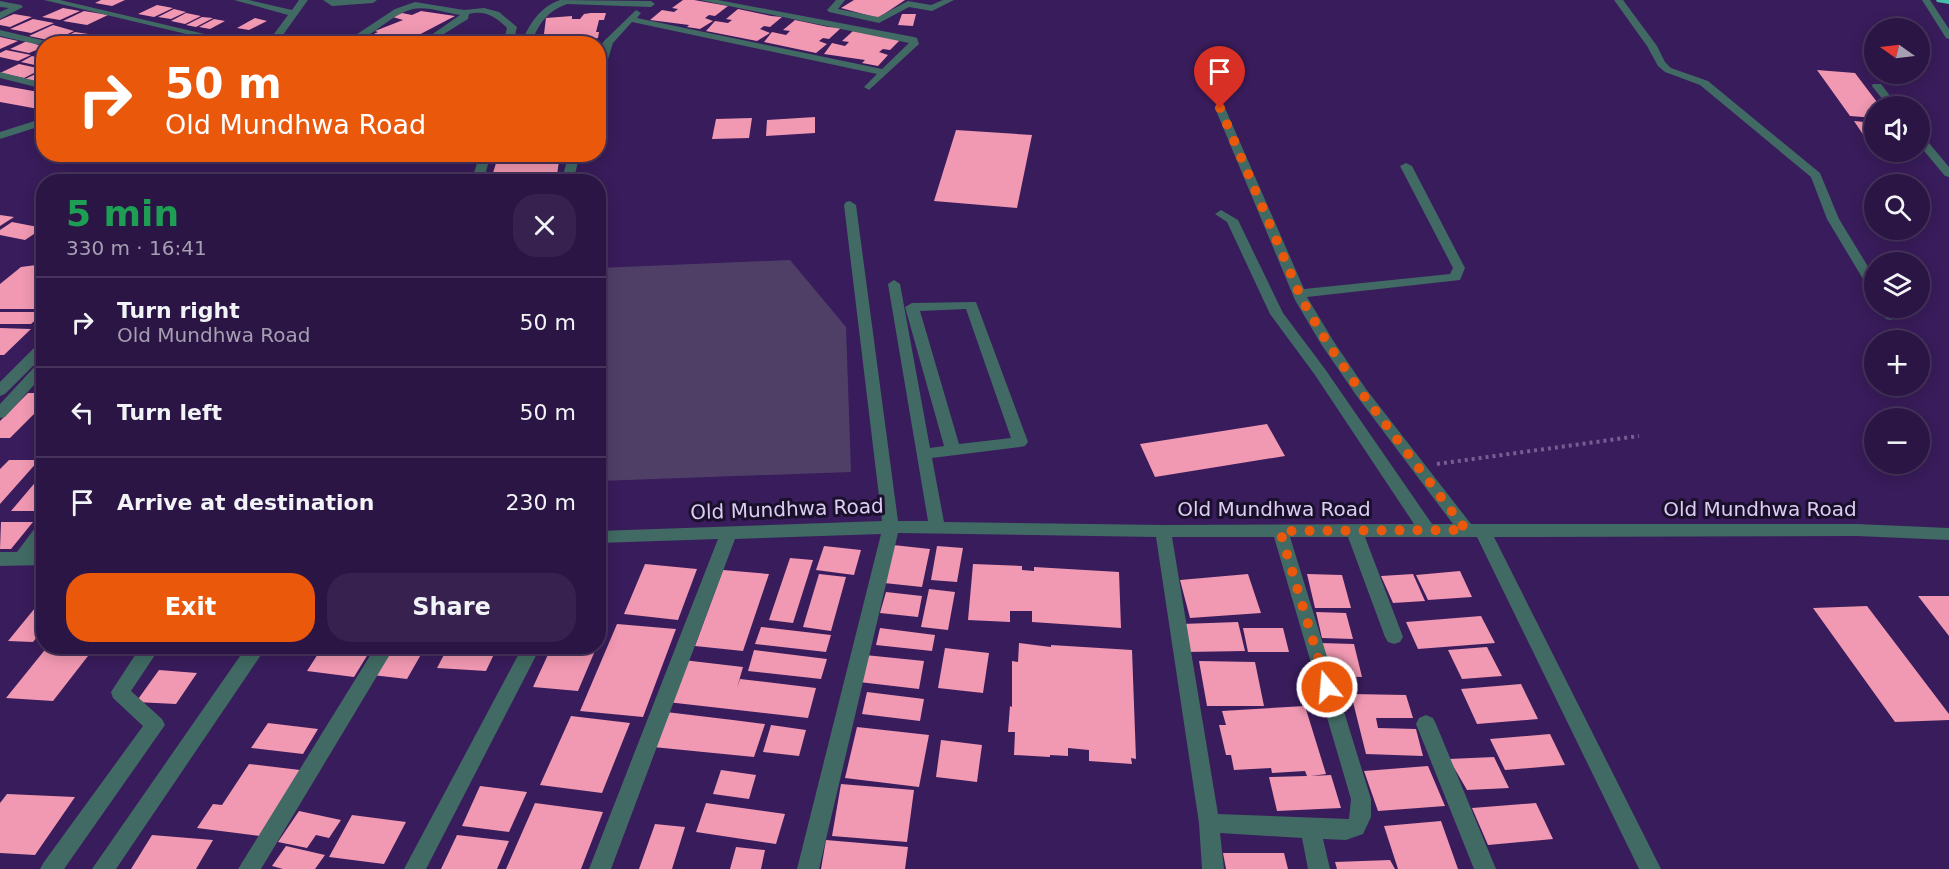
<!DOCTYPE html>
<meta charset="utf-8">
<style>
body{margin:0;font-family:"DejaVu Sans",sans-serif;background:#37224f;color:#f1f3f6;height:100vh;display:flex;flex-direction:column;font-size:22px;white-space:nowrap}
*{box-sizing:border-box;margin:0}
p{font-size:20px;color:#a69fb2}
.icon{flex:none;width:33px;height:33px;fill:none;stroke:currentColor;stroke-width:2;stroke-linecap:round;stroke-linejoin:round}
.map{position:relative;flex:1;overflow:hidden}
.sheet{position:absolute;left:36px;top:174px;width:570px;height:480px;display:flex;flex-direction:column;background:#2b1544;border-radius:24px;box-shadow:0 3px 15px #0003,0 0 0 2px #47345d}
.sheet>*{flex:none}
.hud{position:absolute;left:36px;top:36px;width:570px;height:126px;border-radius:24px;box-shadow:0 3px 15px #0003,0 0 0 2px #47345d;background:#ea580c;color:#fff;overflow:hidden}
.needle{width:39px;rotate:284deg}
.buttons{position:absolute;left:1864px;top:18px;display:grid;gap:12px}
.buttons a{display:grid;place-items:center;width:66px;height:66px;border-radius:50%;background:#2b1544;box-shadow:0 3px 15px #0003,0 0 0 2px #47345d;font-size:30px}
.pin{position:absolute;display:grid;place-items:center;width:51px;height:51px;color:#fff;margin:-62px -26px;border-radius:50% 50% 50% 0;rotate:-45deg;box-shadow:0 0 6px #0007}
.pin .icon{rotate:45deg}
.me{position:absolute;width:66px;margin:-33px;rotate:343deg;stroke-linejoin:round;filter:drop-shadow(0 0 4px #0008)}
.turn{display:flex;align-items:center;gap:21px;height:126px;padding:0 30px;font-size:27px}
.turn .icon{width:78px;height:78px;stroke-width:2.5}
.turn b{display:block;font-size:42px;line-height:51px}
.round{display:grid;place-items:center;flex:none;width:63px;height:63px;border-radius:24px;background:#37224f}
.summary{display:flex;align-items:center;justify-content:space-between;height:102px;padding:0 30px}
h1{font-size:36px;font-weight:700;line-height:45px;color:#1e9e55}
.action{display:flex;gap:12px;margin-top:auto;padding:12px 30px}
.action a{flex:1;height:69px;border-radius:24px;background:#ea580c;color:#fff;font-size:24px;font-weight:700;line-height:69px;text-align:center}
.action a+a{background:#37224f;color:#f1f3f6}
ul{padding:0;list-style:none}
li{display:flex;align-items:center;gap:18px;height:90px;padding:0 30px;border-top:2px solid #47345d}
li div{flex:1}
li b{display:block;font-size:22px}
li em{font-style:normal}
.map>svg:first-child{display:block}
</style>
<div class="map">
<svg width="1949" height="869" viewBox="0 0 1949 869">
<rect width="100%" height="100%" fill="#391c5b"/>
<path fill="#4f3f67" d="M790 260 846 327 851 472 599 481V268Z"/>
<path fill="#f198b2" d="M101 0H125L112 6 95 3Z
M683 0H694L728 6 715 16 709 15 705 18 713 21 700 29 687 27 689 25 650 20 662 10 674 12 678 9 672 8Z
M854 0H905L878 18 841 8Z
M157 5 173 8 154 17 138 14Z
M63 8 80 11 60 20 42 17Z
M174 9 186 12 171 19 158 17Z
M738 9 771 16 782 17 770 27 764 26 760 29 770 33 757 41 706 31 715 21 728 23 732 20 726 19Z
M84 11 108 15 87 25 63 21Z
M421 11 455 16 413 38 431 44H384L376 41 372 43 361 40 378 32 375 31 403 20 393 17 402 13 412 15Z
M186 13 201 16 185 24 171 21Z
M591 13H606L604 20H599L596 32H599L598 38 573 42 575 35 567 36 566 39 540 40 541 34H544L546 18 572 16V19H580L584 14Z
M14 14 32 17 10 27 0 25V20Z
M902 14H916L913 26 898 25Z
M202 17 213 18 196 27 186 25Z
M255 18 267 21 249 30 237 28Z
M33 19 54 23 31 33 10 29Z
M214 19 225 21 210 29 199 27Z
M795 20 828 27 841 28 829 39 823 38 819 41 827 44 816 53 764 42 772 32 786 35 790 31 783 30Z
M53 25 74 31 53 41 29 36Z
M853 31 901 39 890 50 883 49 879 52 888 55 878 66 862 63 865 60 824 54 832 43 845 46 849 42 842 41Z
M75 32 88 34 69 44 55 42Z
M93 34 106 36 91 44H72Z
M0 37 18 41 0 49Z
M106 38 128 42V44H95Z
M27 41 44 47 29 53 10 49Z
M6 50 31 55 18 61 0 57V53Z
M32 56 44 59V67L21 62Z
M19 64 42 69 24 78 0 73Z
M44 70V83L25 79Z
M1817 70 1855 73 1880 106H1875V118L1850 116Z
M0 85 44 93V110L0 102Z
M815 117V133L766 136 767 120Z
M752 118 749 138 712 139 716 119Z
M1854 121 1875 123V145H1870Z
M956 130 1032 135 1017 208 934 201Z
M495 154H560L556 182H528L529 177 519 178 518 182H487L489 176H492L497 160H494Z
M0 215 14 217 0 226Z
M12 222 43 228 25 240 0 235V230Z
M44 264V309H0V284L21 267Z
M0 312H44L31 324H0Z
M0 328 31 329 4 355H0Z
M28 393H44V404L10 438H0V421Z
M1267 424 1285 456 1155 477 1140 444Z
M9 460H39L0 504V469Z
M44 472V511H11Z
M1 522H33L11 549H0Z
M893 545 930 549 922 587 884 583Z
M824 546 861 550 854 575 816 570Z
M937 546 963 548 957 582 931 580Z
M790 558 813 560 793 623 769 620Z
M645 564 697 569 678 620 624 614Z
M973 564 1022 566V570L1034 571V567L1119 572 1121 628 1032 622V611H1010V622L968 620Z
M723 570 769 574 743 651 695 646Z
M1460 571 1472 597 1428 600 1416 575Z
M819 574 846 577 831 631 803 627Z
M1248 574 1261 613 1190 618 1180 580Z
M1307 574 1342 575 1351 608H1315Z
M1413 574 1425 601 1393 603 1381 576Z
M929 589 955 592 948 630 921 627Z
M886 592 922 596 918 617 880 613Z
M1918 596H1949V636Z
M44 597V628L33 642 8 641Z
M1867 606 1949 714V720L1895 722 1813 608Z
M1316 612 1346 613 1353 639 1322 638Z
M1481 616 1495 643 1418 649 1406 622Z
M1238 622 1245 651 1186 652 1181 624Z
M617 624 676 629 643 717 580 711Z
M761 627 831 635 826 652 755 644Z
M880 628 935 635 932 651 876 645Z
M1243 628H1283L1289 652H1248Z
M1019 643 1051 647V645L1132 650 1136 759 1131 758 1132 764 1089 761V750L1068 748V756L1050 755V757L1014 755 1015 732H1008L1010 706 1012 707V661L1018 662Z
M1320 643 1354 644 1362 677 1328 676Z
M48 646 95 647 53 701 6 698Z
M182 646H227L223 652Z
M323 646H373L354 677 307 671Z
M552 646H597L578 691 533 687Z
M390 647 423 651 407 679 372 675Z
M1487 647 1502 676 1462 679 1448 650Z
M945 648 989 653 983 693 938 688Z
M447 649 495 652 486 671 437 668Z
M754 650 827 659 821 679 748 671Z
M865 655 924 661 919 689 859 682Z
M683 660 743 667 737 688 740 679 816 688 808 718 667 702Z
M1199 661 1255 662 1264 706H1207Z
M159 670 197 673 176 704 136 702Z
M1521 684 1538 719 1477 724 1461 689Z
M867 692 924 699 920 721 862 714Z
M1351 694 1406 695 1413 718H1376L1378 728 1416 729 1423 756 1366 754Z
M1305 706 1326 774 1311 776 1331 775 1341 808 1277 811 1269 777 1307 776 1305 771 1272 773 1271 768 1234 770 1231 755H1226L1219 725H1226L1222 711Z
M666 712 733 720 765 724 754 757 653 747Z
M571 716 630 723 602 793 540 785Z
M268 723 318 729 303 754 251 748Z
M771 725 806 730 799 756 763 752Z
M857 727 929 735 919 787 845 778Z
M1550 734 1565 765 1505 770 1490 739Z
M941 740 982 745 977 782 936 777Z
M1494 757 1509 788 1467 790 1449 759Z
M249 764 300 770 260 836 197 828 213 804 222 805Z
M1428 766 1445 806 1378 811 1364 771Z
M721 770 756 775 749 799 713 794Z
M841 784 914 790 907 842 832 836Z
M480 786 527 792 509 832 462 826Z
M7 794 75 797 35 855 0 853V803Z
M535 803 603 812 581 869H506Z
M706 803 785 814 776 844 696 832Z
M1536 803 1553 839 1488 845 1472 808Z
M299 811 341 820 329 838 316 835 307 848 278 842Z
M352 815 406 822 384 864 329 857Z
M1441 821 1458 869H1398L1384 826Z
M655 824 685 827 672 869H639Z
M152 835 213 840 196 869H131Z
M457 835 509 841 497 869H441Z
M826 840 908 847 905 869H821Z
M286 846 325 855 315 869H283L272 866Z
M736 847 765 850 761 869H730Z
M1223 853H1284L1288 869H1226Z
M1390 860 1395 869H1337L1335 862Z"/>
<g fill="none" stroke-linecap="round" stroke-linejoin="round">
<path stroke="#765e94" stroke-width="4" stroke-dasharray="3 4" stroke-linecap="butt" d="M1437 464 1639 436"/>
<path fill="#406a63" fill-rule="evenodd" d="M44 0H60L247 44H228Z
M234 0H249L292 10 299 0H308L280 39 289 44H257L271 38 288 15Z
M323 0H377L373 3 332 6Z
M560 0 651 1 655 4 651 7 567 4C547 11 538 25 531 44H521C529 24 540 7 560 0Z
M700 0H718L914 37 917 38 919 44 869 90 864 87 877 74 632 22 613 43 603 75 598 78V57L603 42 636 10 641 13 637 18 882 69 909 43Z
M836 0H845L838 9 878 17 908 1 931 5 943 0H954L932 11 909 7 879 23 829 12 827 10Z
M1614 0H1623L1657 46 1665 62 1671 68 1708 81 1820 173 1839 219 1875 278V293L1869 289 1827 219 1811 177 1700 85 1665 72 1658 66 1647 46Z
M1922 0H1930L1949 29V39L1946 38Z
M0 1 21 5 23 7 0 19V12L9 8 0 7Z
M415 2 464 10 484 8 499 12 517 27 513 44H503L507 28C496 17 485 10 469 14L468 19 439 37 452 44H438L427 38 460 15C447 13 426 6 413 9 387 15 369 44 342 44L395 9Z
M0 30 50 42 51 44H44V46L0 36Z
M0 72 44 83V89L0 78Z
M1873 84H1881L1898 106H1888L1872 86Z
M1220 105 1225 108 1304 289 1450 274 1453 268 1400 166 1406 163 1412 166 1465 268 1460 280 1307 297 1334 342 1366 389 1471 524H1857L1949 528V540L1857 536 1494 537 1661 869H1639L1477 537H1365L1403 637 1400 642 1394 644 1388 642 1385 637 1348 537H1290L1371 799V817L1363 834 1346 840 1323 839 1330 869H1308L1302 838 1220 833 1224 869H1202L1199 823 1156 537 898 533 819 869H797L881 534 735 539 611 869H589L718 539 598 543V531L882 521 844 205 846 202 850 201 856 205 898 521H928L888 284 894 280 900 284 930 448 944 446 905 307 912 303 976 302 1028 442 1025 446 1020 447 932 458 944 522 1163 525 1414 524 1315 375 1270 314 1227 222 1215 214 1221 210 1238 220 1283 313 1325 369 1432 524H1453L1356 395 1321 344 1295 300 1215 108ZM966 309 1011 438 959 444 920 311ZM1172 537H1274L1351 799 1349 819 1218 814Z
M44 118V125L0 139V132Z
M1920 136 1924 137 1949 167V177L1945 176 1920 146Z
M480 154H491L483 182H471Z
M569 154H580L573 182H561Z
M1879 308H1892L1898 316 1891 320 1886 319Z
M44 342V355L5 394 0 396V382L39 343Z
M44 360V374L5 417 0 418V404L39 362Z
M44 522V541L36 552 44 551V565L0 566V552H17L38 524Z
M141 646H161L131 691 162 719 165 725 64 869H40L44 862 143 726 113 698 111 692Z
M247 646H267L116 869H92Z
M376 646H395L261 869H238Z
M523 646H541L426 869H404Z
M1426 715 1433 718 1436 724 1496 869H1474L1416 724 1419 718Z"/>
<path fill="#45bbaa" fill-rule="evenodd" d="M1936 0H1949V4L1937 2Z"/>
</g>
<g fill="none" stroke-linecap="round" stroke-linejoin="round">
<path stroke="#ea580c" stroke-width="10" stroke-dasharray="0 18" d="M1220 108 1302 300 1328 344 1361 392 1466 530 1280 531 1327 687"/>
</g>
<g text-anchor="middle" stroke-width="6" stroke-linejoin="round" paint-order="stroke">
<g font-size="20" fill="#dbcdf3" stroke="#1b102b">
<text transform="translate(787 509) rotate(-2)" y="7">Old Mundhwa Road</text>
<text x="1274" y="516">Old Mundhwa Road</text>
<text x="1760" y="516">Old Mundhwa Road</text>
</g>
</g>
</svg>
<div class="buttons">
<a><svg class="needle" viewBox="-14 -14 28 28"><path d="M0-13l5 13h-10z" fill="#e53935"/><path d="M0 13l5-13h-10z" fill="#a69fb2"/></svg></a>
<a><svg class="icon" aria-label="sound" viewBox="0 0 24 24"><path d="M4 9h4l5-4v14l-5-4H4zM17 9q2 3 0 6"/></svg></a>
<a><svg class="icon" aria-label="search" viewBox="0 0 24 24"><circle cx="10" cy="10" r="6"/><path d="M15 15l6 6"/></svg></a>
<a><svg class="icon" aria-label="layers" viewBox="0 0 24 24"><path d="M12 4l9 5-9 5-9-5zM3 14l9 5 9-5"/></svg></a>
<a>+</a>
<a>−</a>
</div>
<div class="pin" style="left:1220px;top:108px;background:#d93025"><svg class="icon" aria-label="arrive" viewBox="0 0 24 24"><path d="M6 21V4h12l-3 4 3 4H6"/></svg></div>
<svg class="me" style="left:1327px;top:687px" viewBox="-20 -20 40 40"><circle r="17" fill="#ea580c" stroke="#fff" stroke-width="3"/><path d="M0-11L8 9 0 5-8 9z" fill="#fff"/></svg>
<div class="hud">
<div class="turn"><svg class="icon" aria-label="right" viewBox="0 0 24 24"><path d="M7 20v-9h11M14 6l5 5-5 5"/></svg><div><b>50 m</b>Old Mundhwa Road</div></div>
</div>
<section class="sheet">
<div class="summary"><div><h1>5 min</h1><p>330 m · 16:41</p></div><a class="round"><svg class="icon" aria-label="close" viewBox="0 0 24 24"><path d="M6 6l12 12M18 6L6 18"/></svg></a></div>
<ul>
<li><svg class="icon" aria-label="right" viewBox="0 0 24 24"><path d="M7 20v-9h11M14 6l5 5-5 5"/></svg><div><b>Turn right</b><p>Old Mundhwa Road</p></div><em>50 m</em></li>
<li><svg class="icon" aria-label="left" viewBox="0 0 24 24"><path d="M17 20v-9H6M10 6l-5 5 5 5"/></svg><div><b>Turn left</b></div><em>50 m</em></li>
<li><svg class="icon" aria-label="arrive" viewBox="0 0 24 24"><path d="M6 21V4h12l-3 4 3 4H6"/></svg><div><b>Arrive at destination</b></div><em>230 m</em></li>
</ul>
<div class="action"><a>Exit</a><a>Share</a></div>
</section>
</div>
